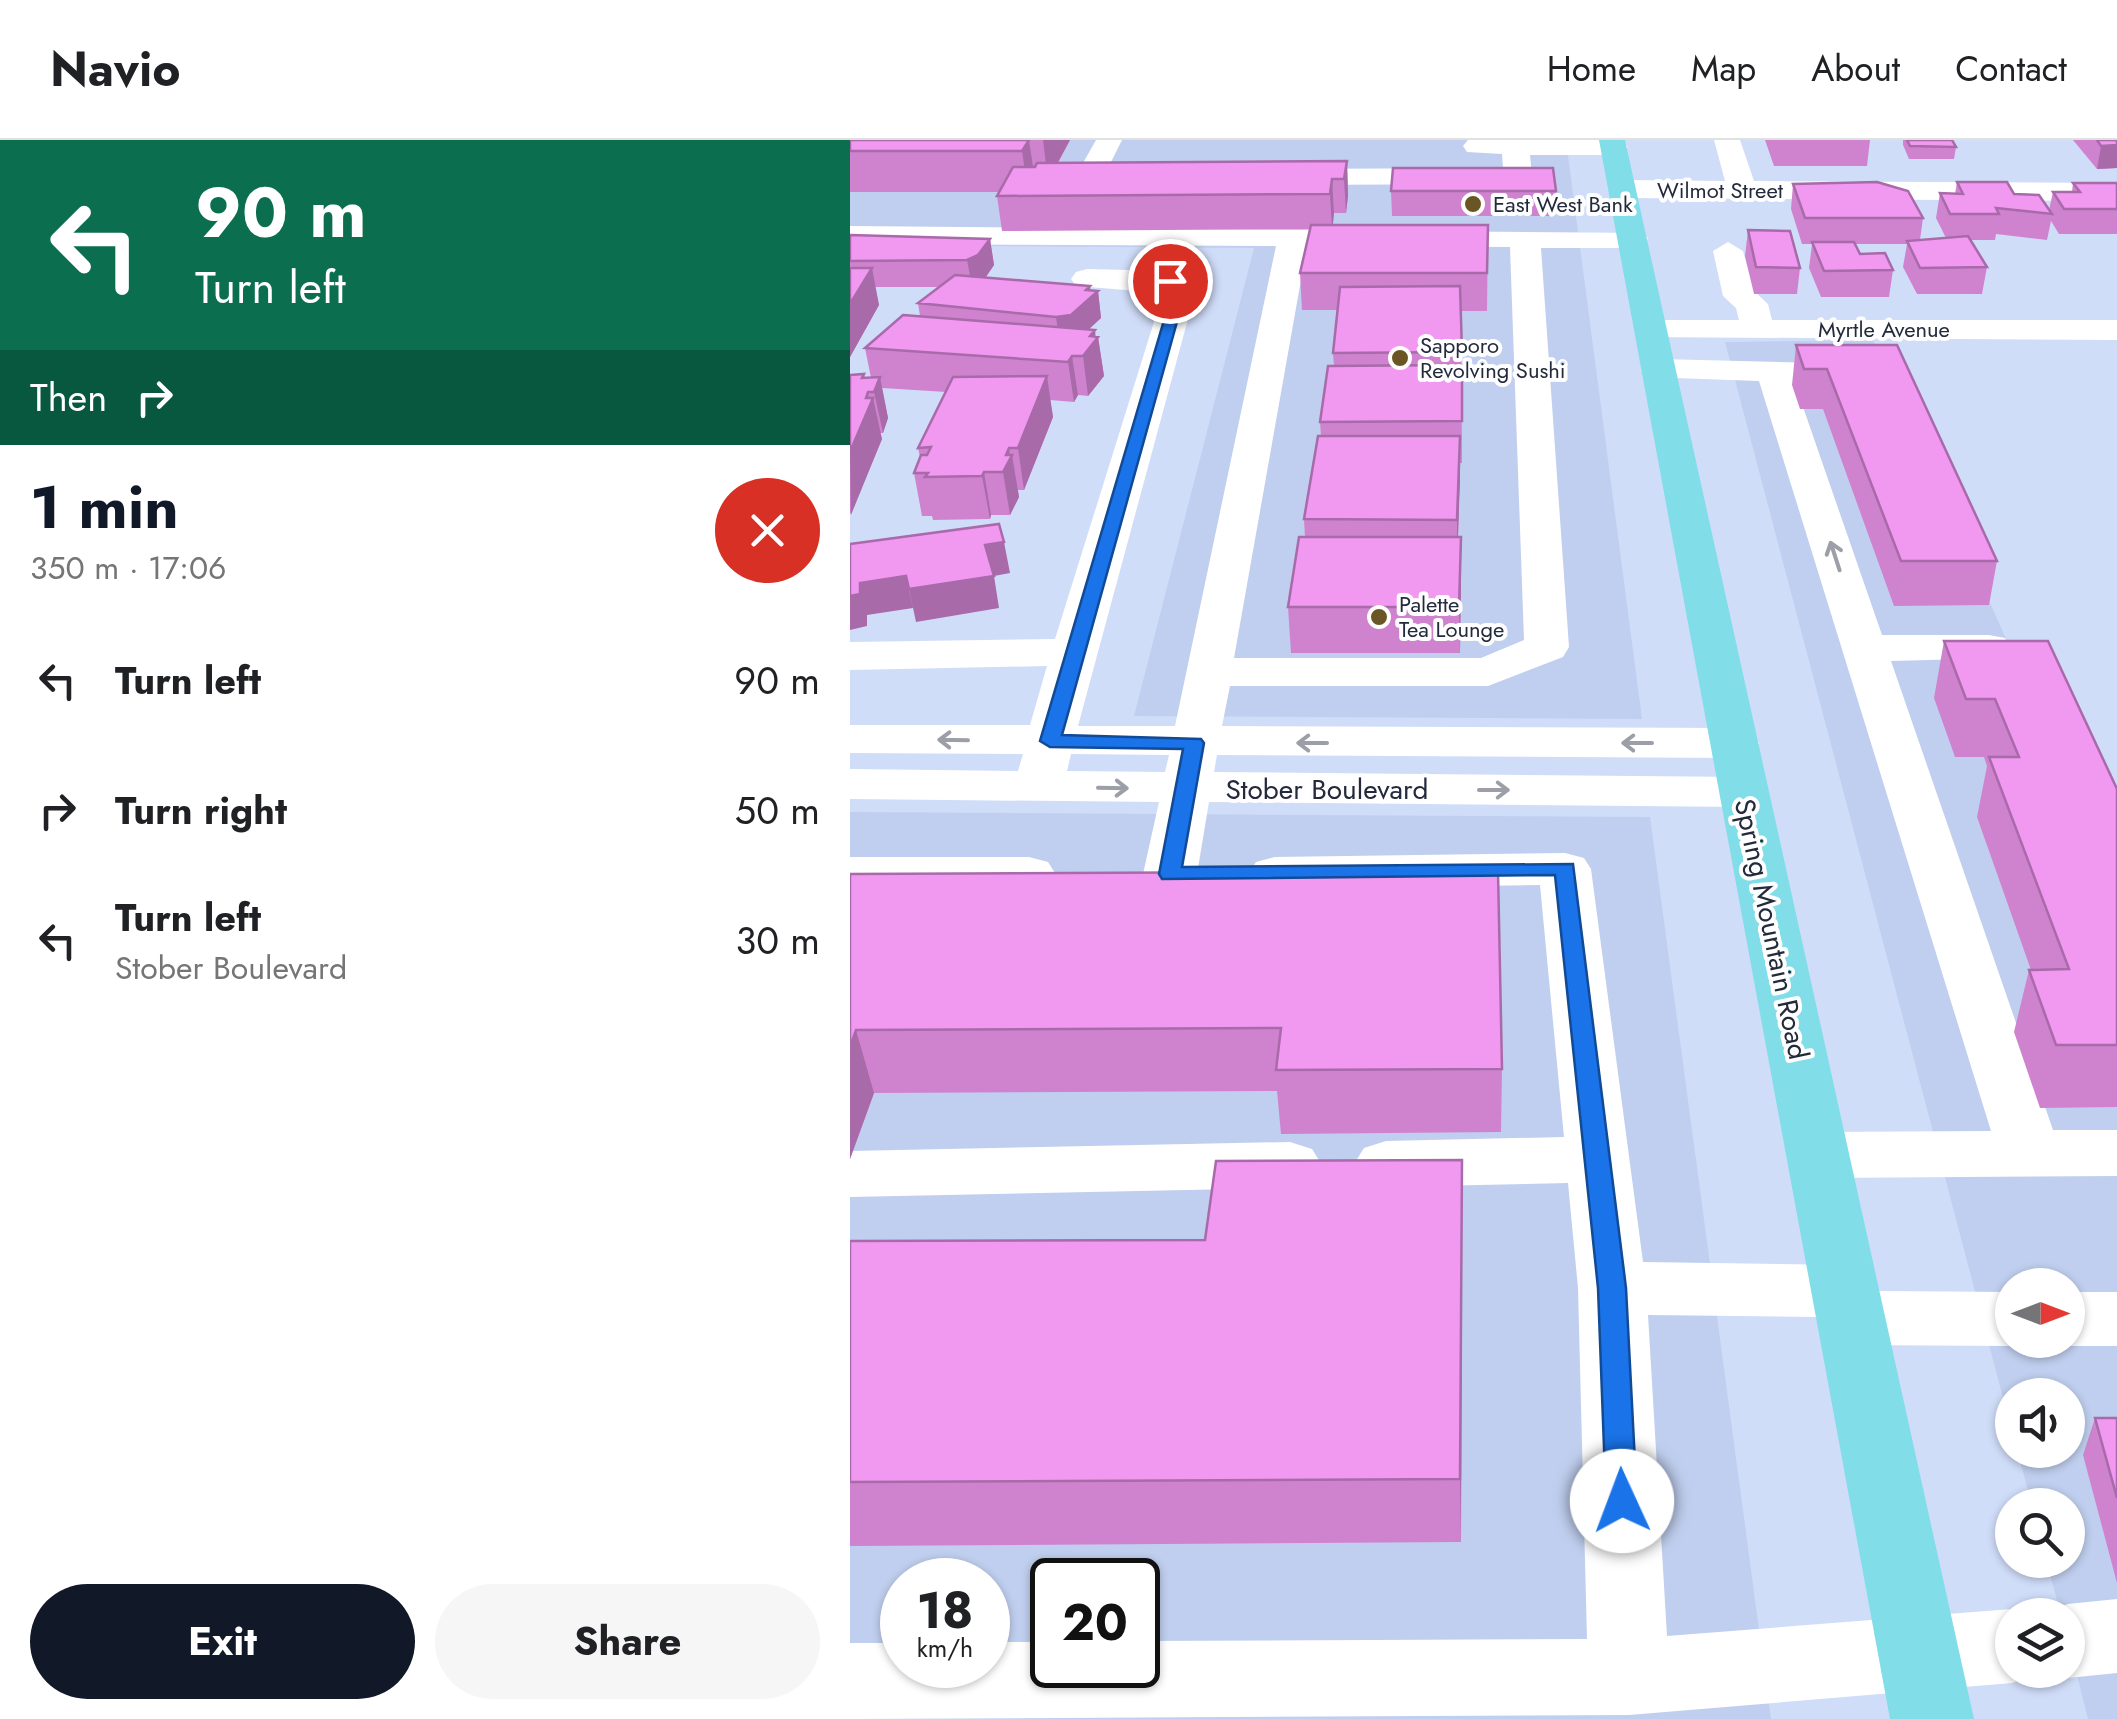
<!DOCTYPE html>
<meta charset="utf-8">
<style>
body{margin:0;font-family:Jost,sans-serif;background:#f6f6f6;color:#202124;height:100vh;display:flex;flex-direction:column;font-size:38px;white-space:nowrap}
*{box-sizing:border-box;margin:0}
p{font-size:32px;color:#757577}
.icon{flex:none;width:55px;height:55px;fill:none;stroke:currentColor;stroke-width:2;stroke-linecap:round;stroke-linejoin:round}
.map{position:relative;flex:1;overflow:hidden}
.drawer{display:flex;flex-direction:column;background:#fff;width:850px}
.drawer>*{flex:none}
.hud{background:#0b6e4f;color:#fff;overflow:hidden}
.needle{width:65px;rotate:90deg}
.controls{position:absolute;left:1145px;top:1128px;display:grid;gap:20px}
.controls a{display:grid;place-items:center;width:90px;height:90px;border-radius:50%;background:#fff;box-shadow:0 2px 8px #0004;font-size:50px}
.speed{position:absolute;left:30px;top:1418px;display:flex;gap:20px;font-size:50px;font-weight:700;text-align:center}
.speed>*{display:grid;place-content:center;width:130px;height:130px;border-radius:50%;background:#fff;box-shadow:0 2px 8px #0004;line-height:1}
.speed small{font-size:25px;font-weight:400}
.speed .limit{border:5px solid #111;border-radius:15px;background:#fff;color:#111}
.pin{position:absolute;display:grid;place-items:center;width:85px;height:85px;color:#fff;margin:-42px;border:5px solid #fff;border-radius:50%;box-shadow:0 2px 10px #0007}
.me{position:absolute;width:110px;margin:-55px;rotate:358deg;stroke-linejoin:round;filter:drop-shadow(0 0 8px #0008)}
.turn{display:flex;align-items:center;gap:35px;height:210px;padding:0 30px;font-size:45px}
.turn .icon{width:130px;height:130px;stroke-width:2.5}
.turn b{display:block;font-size:70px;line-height:85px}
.then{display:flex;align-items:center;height:95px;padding:0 30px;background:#0003;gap:20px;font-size:38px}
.round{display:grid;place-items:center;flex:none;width:105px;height:105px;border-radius:52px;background:#f6f6f6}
.overview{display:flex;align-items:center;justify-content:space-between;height:170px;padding:0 30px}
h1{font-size:60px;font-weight:700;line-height:75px;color:#111827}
.button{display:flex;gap:20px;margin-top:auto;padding:20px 30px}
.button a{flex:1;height:115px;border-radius:60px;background:#111827;color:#fff;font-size:40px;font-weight:700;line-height:115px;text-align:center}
.button a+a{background:#f6f6f6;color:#202124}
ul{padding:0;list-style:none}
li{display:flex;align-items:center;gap:30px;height:130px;padding:0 30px}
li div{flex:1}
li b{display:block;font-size:38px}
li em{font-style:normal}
header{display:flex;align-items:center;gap:60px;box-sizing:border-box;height:140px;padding:0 50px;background:#fff;border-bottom:2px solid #e0e0e0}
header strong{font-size:48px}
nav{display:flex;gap:55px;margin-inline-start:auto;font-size:35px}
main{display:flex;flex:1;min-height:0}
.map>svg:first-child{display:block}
</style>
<header>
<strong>Navio</strong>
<nav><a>Home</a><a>Map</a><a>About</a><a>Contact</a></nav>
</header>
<main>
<section class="drawer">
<div class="hud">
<div class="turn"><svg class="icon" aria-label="left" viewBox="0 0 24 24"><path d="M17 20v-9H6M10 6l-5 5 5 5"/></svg><div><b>90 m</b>Turn left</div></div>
<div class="then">Then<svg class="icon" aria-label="right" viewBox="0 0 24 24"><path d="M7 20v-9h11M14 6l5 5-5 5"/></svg></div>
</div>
<div class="overview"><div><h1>1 min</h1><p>350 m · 17:06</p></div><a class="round" style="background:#d93025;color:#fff"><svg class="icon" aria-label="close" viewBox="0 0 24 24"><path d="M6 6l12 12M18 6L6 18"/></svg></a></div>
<ul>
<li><svg class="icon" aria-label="left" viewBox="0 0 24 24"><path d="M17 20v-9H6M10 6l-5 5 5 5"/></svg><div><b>Turn left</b></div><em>90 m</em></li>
<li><svg class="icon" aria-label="right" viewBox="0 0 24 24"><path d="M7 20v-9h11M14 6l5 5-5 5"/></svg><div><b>Turn right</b></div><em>50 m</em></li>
<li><svg class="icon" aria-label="left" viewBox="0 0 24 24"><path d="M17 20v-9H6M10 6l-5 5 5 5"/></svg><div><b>Turn left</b><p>Stober Boulevard</p></div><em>30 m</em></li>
</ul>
<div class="button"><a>Exit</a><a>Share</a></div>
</section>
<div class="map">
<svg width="1267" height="1579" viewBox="0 0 1267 1579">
<rect width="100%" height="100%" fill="#d0ddf9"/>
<path fill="#c0cfef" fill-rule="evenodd" d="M0 0H716L792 579 284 576 404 108 0 105Z
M1023 200 1267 748V1579H1238L1218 1500V1475H1211L1196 1420H1218V1365H1182L1167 1310H1218V1255H1162V1292L875 202ZM1162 1145H1218V1200H1162Z
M0 672 800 677 921 1579H0ZM52 1440H138V1525H52ZM202 1440H288V1525H202Z"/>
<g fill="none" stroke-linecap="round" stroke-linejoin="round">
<path fill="#fff" fill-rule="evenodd" d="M246 0H272L257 30H295L309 38 295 46 228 45 224 39Z
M618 0H769L778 7 764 15H680L682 36 668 44 421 45 407 37 421 29 653 28 652 14 617 12 613 6Z
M864 0H890L904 41 1267 43V61L772 58 758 49 772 40 875 41Z
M0 86 794 93 798 99 783 108H691L719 507 713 517 638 546H380L372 586 885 588 902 593 909 603 902 613 885 618 367 615 364 632 894 637 912 641 919 652 912 663 894 667 359 662 347 734 339 745 320 750 301 745 293 734 309 662 0 659V629L168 631 173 614 0 613V585H180L197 526 0 530V502L205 499 313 153 226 146 221 139 226 132 237 129 320 131 331 134 345 153 228 586H325L426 106 0 104ZM457 106 660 107 674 500 631 518H384ZM221 614 319 615 315 632 217 631Z
M878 102 893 111 904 151 918 164 922 180H1267V200L789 197 784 190 789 183 801 180H889L886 168 873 156 863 111Z
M809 219 973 223 979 230 973 237 944 241 1032 495H1139L1155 498 1161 508 1155 518 1041 521 1203 990H1267V1036L969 1038 947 1031 937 1015 947 999 969 992 1141 991 909 241 797 237 791 230 797 223Z
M715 713 734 718 741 729 793 1122 995 1125 1019 1132 1029 1151 1162 1152V1200H1181L1162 1206 1001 1205 977 1197 967 1177 798 1175 817 1496 1162 1469 1178 1475H1162V1530L1190 1532 1162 1543 779 1575 0 1579V1503H52V1525H138V1502H202V1525H288V1501L737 1499 728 1148 718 1043 536 1047 514 1040 504 1024 514 1008 536 1001 714 997 690 745 425 749 406 744 399 733 406 722 425 717Z
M0 717H179L198 722 205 733 198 744 179 749H0Z
M440 1002 462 1009 472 1025 462 1041 440 1048 0 1057V1011Z
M1218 1152H1267V1206H1218L1199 1200H1218Z
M1267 1459V1533L1218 1538 1197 1530H1218V1475H1190L1218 1464Z"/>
<path fill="#81dde8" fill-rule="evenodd" d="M749 0H775L1124 1579H1040Z"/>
</g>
<path fill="#cf83cf" d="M0 0H220L208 23 497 21 498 56 496 73H484L483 85H638L637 171H611L612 323H610L608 397H611L610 513H441L438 467 455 397 454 379 471 296 470 282 484 226 483 213 488 170H452L450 133 460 89 152 91 147 56 149 52H0Z
M915 0H1020L1017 26H924Z
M1053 0H1102L1106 7 1104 19H1059L1053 5Z
M1223 0H1267V28L1247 29Z
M1107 42 1164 54 1199 70 1203 52H1222L1223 43H1267V94H1209L1201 81 1197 100 1146 94 1145 100H1120L1137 127 1132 154H1067L1053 127 1057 104H1005L1010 114 1043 130 1039 157H971L959 128 962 104H952L941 69 943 44 1073 78 1070 100 1096 98 1086 78 1090 53 1105 54Z
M541 51H706L705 76H542Z
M898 90 950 128 947 154H904L895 116Z
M0 95 140 99 144 125 136 137 248 151 251 178 238 190 245 196 248 197 254 236 238 256 228 255 224 262 200 260 203 277 174 350H168L169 357 160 375H141L140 379 83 380 82 376H72L64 333 70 317 68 308 96 252 32 248 38 278 33 293H30L32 299 0 375V235L14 234V238H21L15 208 70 176 68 163 89 147H25L29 165 0 217Z
M946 205H1047L1147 421 1139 465 1044 466 973 269H950L942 245Z
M1094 501 1267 649V967L1190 968 1164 892 1179 830H1181L1127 677 1137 626 1134 617H1105L1084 558Z
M0 734 652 929 651 992 431 994 427 951 24 953 0 1019Z
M612 1020 611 1402 0 1406V1101L355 1100Z
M1245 1278H1267V1443L1233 1315Z"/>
<path fill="#a96aa9" d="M179 0 185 40 178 52 172 11Z
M193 0H220L198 40Z
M1267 5V28L1247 29 1251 6Z
M497 21 498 56 496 73 494 39Z
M482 39 484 73 482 89 480 54Z
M140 99 144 125 133 141 122 146 117 120Z
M22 128 29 165 0 217V164Z
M240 146 241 157 248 151 251 178 224 203 210 205 206 177Z
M245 190 246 200 248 197 254 236 238 256 233 216 240 196Z
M222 216 228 255 224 262 218 222Z
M14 234 20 264 23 258 32 299 1 375 0 312Z
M197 236 203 277 174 350 168 308Z
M30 237 38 278 33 293 24 252Z
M610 296V338L607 424V380Z
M159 308 160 317 162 315 169 357 160 375 153 332Z
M134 332 141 375 140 379 132 336Z
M611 397V441L610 513 609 467Z
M154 402 160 433 144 436 149 468 66 482 59 449 135 405Z
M56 436 63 468 17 475V486L0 490V456L10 443Z
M6 890 24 953 0 1019V907Z
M612 1020V1084L611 1402 610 1339Z"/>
<path fill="#f198f1" stroke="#a96aa9" stroke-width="2.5" d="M0 0H179L172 11H0Z
M1057 0H1102L1106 7 1060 6Z
M1247 0H1267V5L1251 6Z
M497 21 494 39H482L480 54 147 56 163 27H185L187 23Z
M543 28H703L706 51H541Z
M1027 42 1058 51 1073 78H955L943 44Z
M1107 42H1157L1164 54 1189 55 1202 74 1146 68 1149 74H1100L1090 53 1113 54Z
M1223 43H1267V69H1214L1203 52H1230Z
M461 85H638L637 133H450Z
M898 90 940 91 950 128 906 127Z
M0 95 140 99 128 115 117 120 0 121Z
M1118 96 1137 127 1070 128 1057 101Z
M962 102H1004L1010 114 1035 113 1043 130 974 131Z
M0 128H22L0 164Z
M105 135 240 146 236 150 248 151 221 175 206 177 68 163Z
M610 146 612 212 483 213 490 147Z
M53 175 245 190 240 196 248 197 233 216H222L218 222 15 208Z
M946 205H1047L1147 421H1051L977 229H954Z
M612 225V281L470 282 478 226Z
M14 234 12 238 30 237 24 252H18L16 258H23L0 312V235Z
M197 236 168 308H159L156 315H162L153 332H134L132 336 75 337 78 333H64L71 315H77L81 307 68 308 103 237Z
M468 296H610L607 380 454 379Z
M149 384 154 402 135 405 144 436 59 449 56 436 10 443V454L0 456V404Z
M449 397H611L609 467H438Z
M1094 501H1198L1267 649V905H1206L1179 830 1219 829 1139 617H1169L1145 559H1116Z
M648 731 652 929 426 930 431 888 6 890 0 907V734Z
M612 1020 610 1339 0 1342V1101L355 1100 366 1021Z
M1245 1278H1267V1358Z"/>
<defs><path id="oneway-shaft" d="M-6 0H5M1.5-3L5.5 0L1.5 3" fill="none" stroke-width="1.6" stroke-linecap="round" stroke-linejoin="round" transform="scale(2.5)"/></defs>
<g stroke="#9c9fa7">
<use href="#oneway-shaft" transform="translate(985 416) rotate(-108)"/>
<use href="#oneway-shaft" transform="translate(103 600) rotate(-179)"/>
<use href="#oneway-shaft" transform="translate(462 603) rotate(180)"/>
<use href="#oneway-shaft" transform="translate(787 603) rotate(-180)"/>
<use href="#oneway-shaft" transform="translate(263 648) rotate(1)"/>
<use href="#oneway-shaft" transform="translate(644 650)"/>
</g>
<path fill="#1a73e8" stroke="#114b97" stroke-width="2.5" d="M316 138H325L335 153 212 595 351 599 354 603 332 727 723 724 776 1148 787 1361 783 1371 772 1375 760 1371 756 1361 748 1148 705 735 312 739 309 734 333 609 200 607 190 601 322 153Z"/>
<g fill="#6a5624" stroke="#fefefe" stroke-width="4">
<circle cx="623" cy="64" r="10"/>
<circle cx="550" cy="218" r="10"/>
<circle cx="529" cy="477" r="10"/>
</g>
<g text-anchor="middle" stroke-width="8" stroke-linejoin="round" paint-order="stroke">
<g font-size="22" fill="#232a3c" stroke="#fefefe">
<text x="870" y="58">Wilmot Street</text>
<text x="1034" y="197">Myrtle Avenue</text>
</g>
<g font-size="22" fill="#232a3c" stroke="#fefefe" text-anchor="start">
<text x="643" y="72">East West Bank</text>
<text x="570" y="213">Sapporo<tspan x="570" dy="25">Revolving Sushi</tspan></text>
<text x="549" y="472">Palette<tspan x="549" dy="25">Tea Lounge</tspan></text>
</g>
<g font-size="28" fill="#232a3c" stroke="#fefefe">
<text x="477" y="659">Stober Boulevard</text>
<text transform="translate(922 789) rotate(78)" y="10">Spring Mountain Road</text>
</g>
</g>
</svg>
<div class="controls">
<a><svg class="needle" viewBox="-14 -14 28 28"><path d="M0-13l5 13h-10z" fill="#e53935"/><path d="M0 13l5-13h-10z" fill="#757577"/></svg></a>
<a><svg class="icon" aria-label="sound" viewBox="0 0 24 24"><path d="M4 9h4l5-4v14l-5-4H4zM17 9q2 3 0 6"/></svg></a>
<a><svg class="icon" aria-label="search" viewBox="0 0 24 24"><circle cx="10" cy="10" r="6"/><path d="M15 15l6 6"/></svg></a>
<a><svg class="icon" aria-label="layers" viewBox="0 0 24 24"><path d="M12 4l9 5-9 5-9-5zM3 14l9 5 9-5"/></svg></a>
</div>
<div class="speed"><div>18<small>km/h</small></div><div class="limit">20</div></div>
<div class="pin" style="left:320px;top:141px;background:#d93025"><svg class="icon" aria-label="arrive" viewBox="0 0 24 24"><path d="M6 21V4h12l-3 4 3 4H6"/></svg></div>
<svg class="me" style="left:772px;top:1361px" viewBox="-20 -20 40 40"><circle r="19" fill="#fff"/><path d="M0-13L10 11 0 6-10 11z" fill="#1a73e8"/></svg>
</div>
</main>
